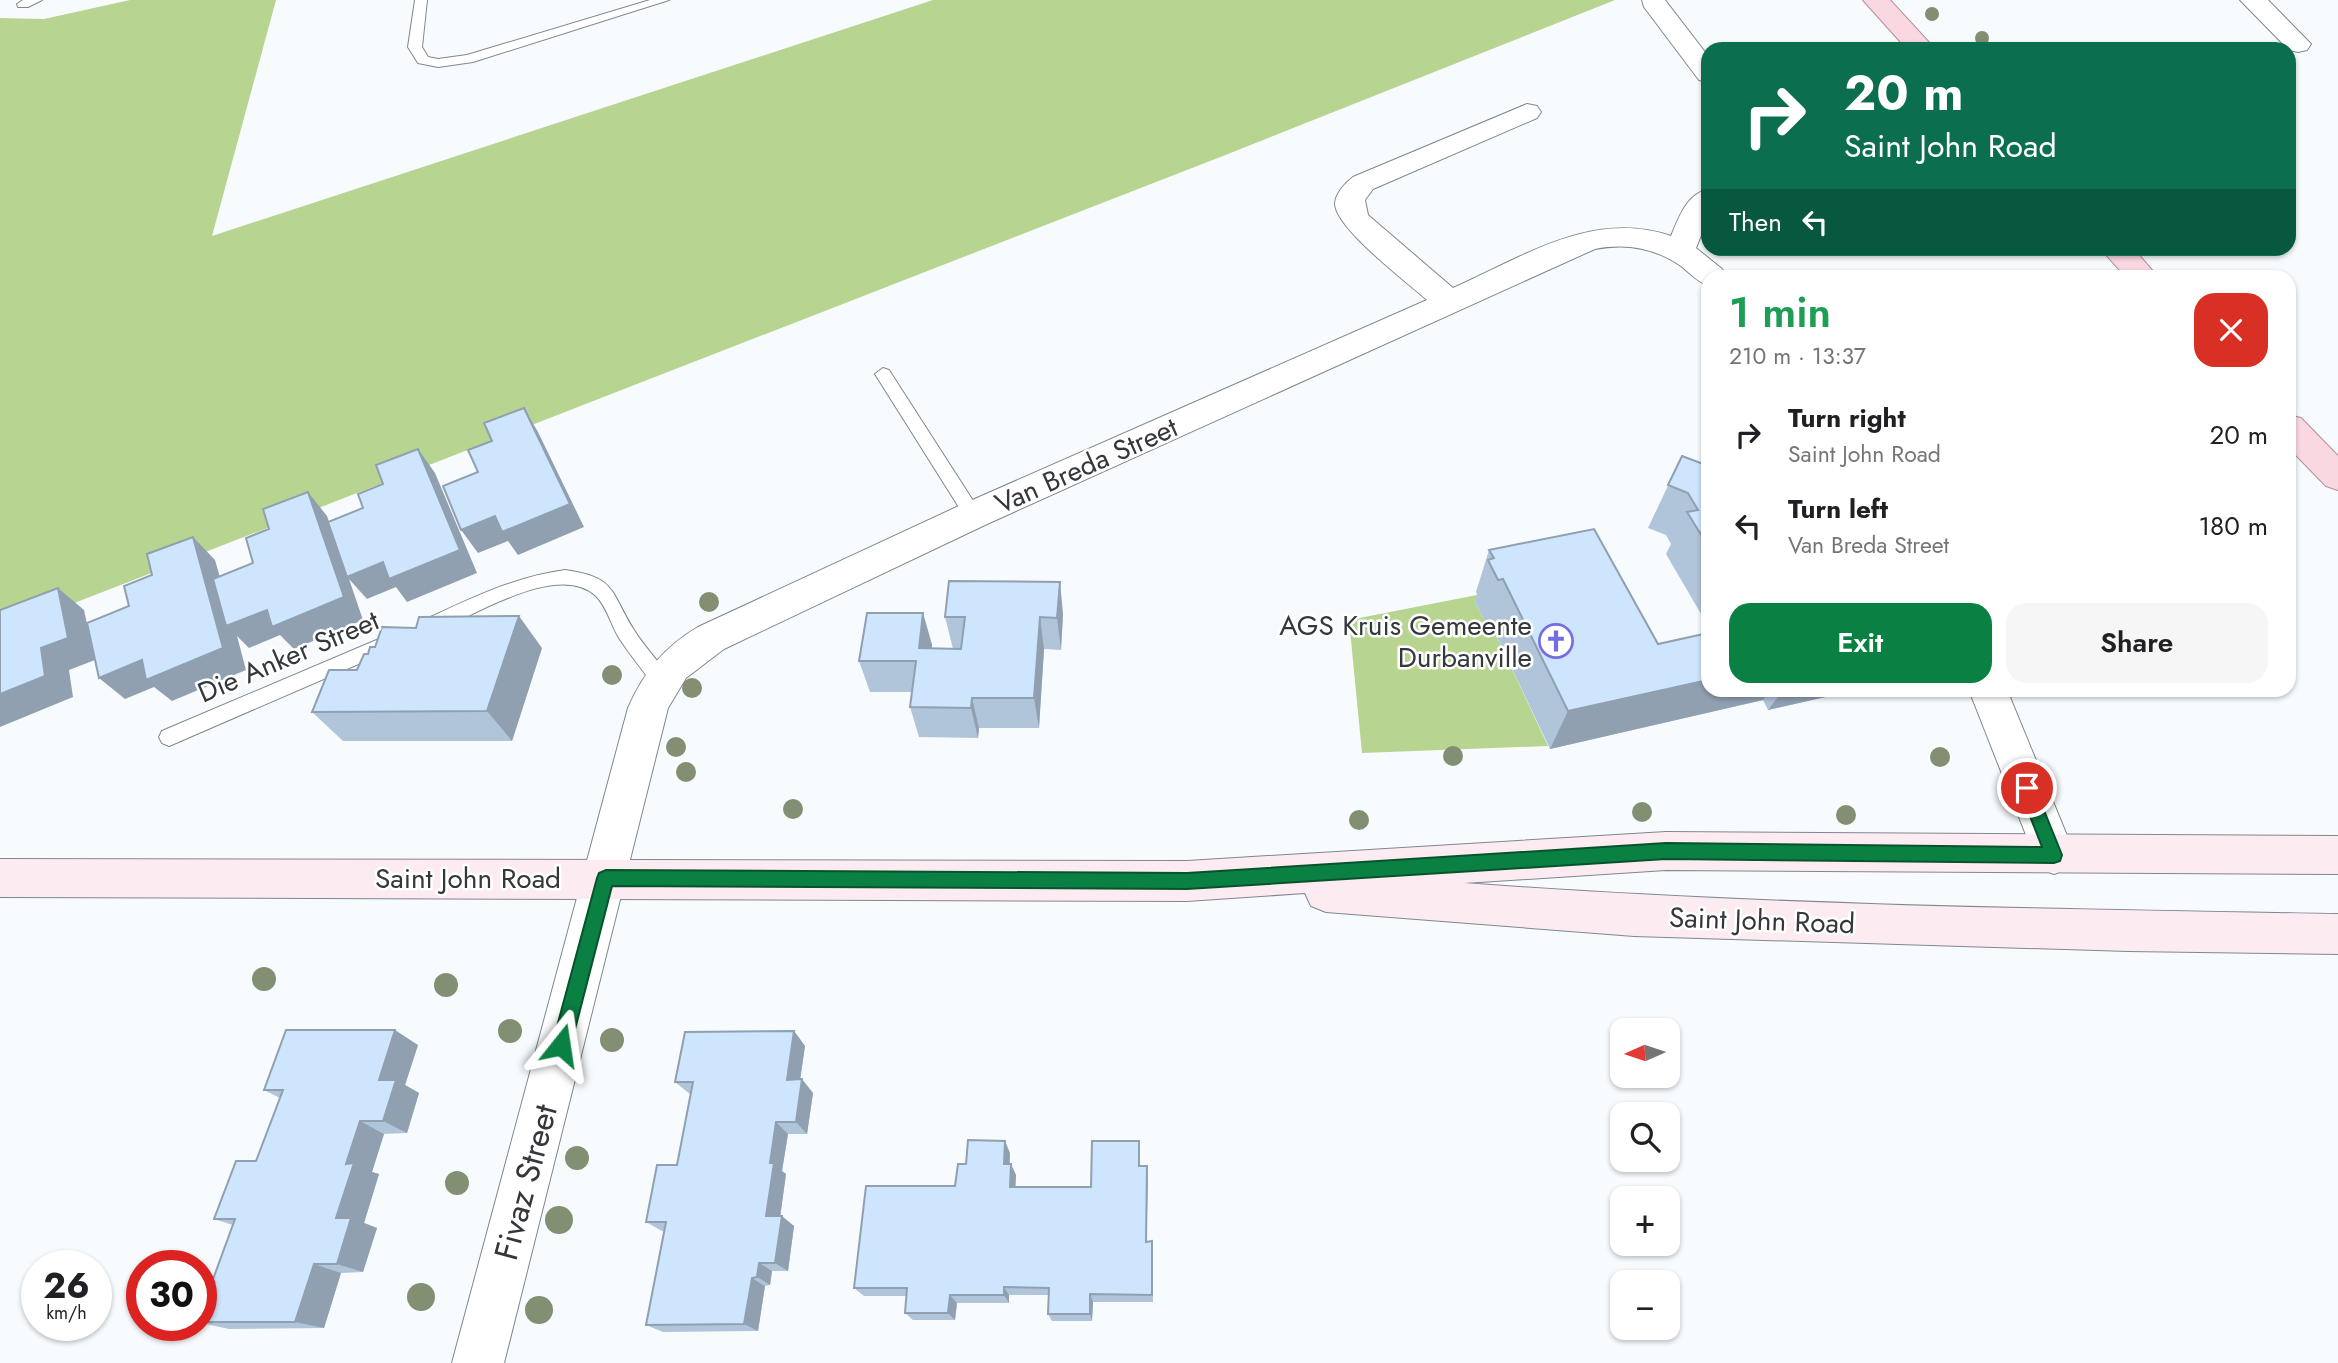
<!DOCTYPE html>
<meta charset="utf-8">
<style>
body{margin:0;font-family:Jost,sans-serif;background:#f6f6f6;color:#202124;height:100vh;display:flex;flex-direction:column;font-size:26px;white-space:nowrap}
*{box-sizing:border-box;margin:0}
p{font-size:23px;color:#757577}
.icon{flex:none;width:38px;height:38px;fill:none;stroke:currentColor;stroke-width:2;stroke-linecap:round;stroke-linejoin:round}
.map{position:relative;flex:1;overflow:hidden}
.panel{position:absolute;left:1701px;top:270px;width:595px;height:427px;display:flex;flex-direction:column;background:#fff;border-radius:21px;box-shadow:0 2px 5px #0004}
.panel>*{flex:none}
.banner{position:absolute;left:1701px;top:42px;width:595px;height:214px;border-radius:21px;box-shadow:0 2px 5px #0004;background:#0b6e4f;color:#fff;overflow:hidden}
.needle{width:46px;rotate:267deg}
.fabs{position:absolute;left:1610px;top:1018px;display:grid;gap:14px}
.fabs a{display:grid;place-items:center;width:70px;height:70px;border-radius:14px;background:#fff;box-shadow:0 2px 5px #0004;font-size:35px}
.speed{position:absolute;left:21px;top:1250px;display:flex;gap:14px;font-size:35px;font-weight:700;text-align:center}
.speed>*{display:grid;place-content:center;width:91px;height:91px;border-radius:50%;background:#fff;box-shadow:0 2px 5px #0004;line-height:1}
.speed small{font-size:18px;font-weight:400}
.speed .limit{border:10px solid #d22;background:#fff;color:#111}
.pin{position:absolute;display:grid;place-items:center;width:60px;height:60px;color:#fff;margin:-30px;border:4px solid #fff;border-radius:50%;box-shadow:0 2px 7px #0007}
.me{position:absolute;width:77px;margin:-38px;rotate:15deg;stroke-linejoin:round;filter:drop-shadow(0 0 5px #0008)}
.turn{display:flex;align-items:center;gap:24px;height:147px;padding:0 28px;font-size:32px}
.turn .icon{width:91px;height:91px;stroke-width:2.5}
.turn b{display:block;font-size:49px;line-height:60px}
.then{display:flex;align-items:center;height:66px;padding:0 28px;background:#0003;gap:14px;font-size:26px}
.round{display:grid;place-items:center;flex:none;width:74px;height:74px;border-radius:21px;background:#f6f6f6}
.headline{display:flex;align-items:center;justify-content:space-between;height:119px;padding:0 28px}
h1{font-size:42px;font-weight:600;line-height:52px;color:#1e9e55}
.button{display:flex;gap:14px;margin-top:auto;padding:14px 28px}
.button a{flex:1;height:80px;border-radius:21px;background:#0b8043;color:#fff;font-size:28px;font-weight:600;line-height:80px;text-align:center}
.button a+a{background:#f6f6f6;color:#202124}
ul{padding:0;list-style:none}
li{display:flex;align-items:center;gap:21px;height:91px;padding:0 28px}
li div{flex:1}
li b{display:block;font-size:26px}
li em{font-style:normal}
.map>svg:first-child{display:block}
</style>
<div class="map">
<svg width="2338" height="1363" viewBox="0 0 2338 1363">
<rect width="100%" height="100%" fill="#f7fbfe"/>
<path fill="#b7d491" d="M130 0H276L212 236 933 0H1615L1228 154 0 632V18L44 19Z
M1477 595 1475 601 1484 620H1489L1548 746 1362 753 1349 620Z"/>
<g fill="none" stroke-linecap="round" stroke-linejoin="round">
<g stroke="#7f878e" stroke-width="2">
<path id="service" d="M23 0H42L28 7H18L17 4Z
M415 0H427L422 47 428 57 438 59 467 55 650 0H669L473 62 438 67 418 63 408 47Z
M883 368 889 370 979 510 982 515 979 520H967L875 374Z
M565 570C617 577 610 592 634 630 644 646 657 660 668 674L671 680 668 686 661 688 654 686C643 670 630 655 619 638 611 625 607 607 596 596 557 559 467 621 427 635L420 632 418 627 420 622C467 600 513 577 565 570Z
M393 633 400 636 402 641 400 646 176 743 169 746 162 743 159 737 162 731Z"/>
</g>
<g stroke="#7f878e" stroke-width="2">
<path id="minor" d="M1642 0H1665L1708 56V82L1699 80 1644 7Z
M2240 0H2268L2311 44 2307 50 2298 52 2289 50Z
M1527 104 1537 106 1541 112 1537 118 1373 189 1365 200 1368 215 1453 288C1523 257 1593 209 1671 236 1679 217 1686 195 1708 189V218L1696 248 1722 269 1726 276H1708V285C1697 282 1690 273 1681 266 1655 248 1625 243 1595 249L985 525 724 649 686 678 668 708 504 1363H452L628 708C644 672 664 647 698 627L961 505 1427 300C1407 282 1334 227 1335 203 1336 193 1345 183 1353 177Z
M1969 690H2007L2075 855 2069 868 2054 874 2039 868Z"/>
</g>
<g stroke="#7f878e" stroke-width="2">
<path id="secondary" d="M1666 832 2338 836V874L1666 870 1464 883C1755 905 2047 909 2338 914V954L2128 951 1634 936 1326 912 1311 906 1305 893 1187 901 0 897V859L1187 861Z"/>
</g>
<g stroke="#b28f9b" stroke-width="2">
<path id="primary" d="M1863 0H1890L1935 49H1907Z
M2100 248H2133L2157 276H2125Z
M2289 415 2301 418 2338 456V490L2326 486 2289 448Z"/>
</g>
<use href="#service" fill="#fff" fill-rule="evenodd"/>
<use href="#minor" fill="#fff" fill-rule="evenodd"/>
<use href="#secondary" fill="#fcecf1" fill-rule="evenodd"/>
<use href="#primary" fill="#fad8e2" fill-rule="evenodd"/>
</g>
<g fill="#828f72">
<circle cx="1932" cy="14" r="7"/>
<circle cx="1982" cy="38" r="7"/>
<circle cx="709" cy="602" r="10"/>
<circle cx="612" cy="675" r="10"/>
<circle cx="692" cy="688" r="10"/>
<circle cx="676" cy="747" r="10"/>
<circle cx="1453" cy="756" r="10"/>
<circle cx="1940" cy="757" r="10"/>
<circle cx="686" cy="772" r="10"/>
<circle cx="793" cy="809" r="10"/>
<circle cx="1642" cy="812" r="10"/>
<circle cx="1846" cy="815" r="10"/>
<circle cx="1359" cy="820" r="10"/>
<circle cx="264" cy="979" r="12"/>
<circle cx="446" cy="985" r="12"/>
<circle cx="510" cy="1031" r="12"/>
<circle cx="612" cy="1040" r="12"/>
<circle cx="577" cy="1158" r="12"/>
<circle cx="457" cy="1183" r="12"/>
<circle cx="559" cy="1220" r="14"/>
<circle cx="421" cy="1297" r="14"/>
<circle cx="539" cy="1310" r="14"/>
</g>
<path fill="#b0c5da" d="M1682 456 1703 464 1708 463V626L1666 554 1671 544 1666 535 1648 528Z
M1489 550 1658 644 1708 690H1856L1768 710 1763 700 1550 749 1489 620H1484L1475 601 1477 594 1476 592Z
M923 613 932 645V648L953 649 945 617 1063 614 1061 650 1044 649 1039 728H979L978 738 919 737 910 707 912 692H870L859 661Z
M375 647 542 648 512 741H343L312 712 357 670 368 654Z
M794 1031 805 1046 800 1080 813 1093 807 1134H788L782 1171 786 1174 780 1216 794 1226 788 1271H772L770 1285 765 1286 758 1331 663 1332 646 1325 664 1231H662L646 1222 677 1165 691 1095 675 1082Z
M418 1045 405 1085 419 1093 407 1133 384 1134 372 1172 379 1174 364 1223 377 1228 363 1272 341 1273 324 1328 229 1329 201 1323 233 1225 214 1219 256 1161 280 1098 264 1090Z
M1010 1153V1164L1016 1175 1015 1187H1091L1140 1153V1166H1147V1242L1153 1251V1302H1093L1092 1321H1052L1048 1314 1049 1295H1009V1303H957L955 1320H913L905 1313 906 1296H864L854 1288 955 1186 966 1164Z"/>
<path fill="#90a0b1" d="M524 408 538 432 584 527 518 555 508 541 478 553 461 530 495 516Z
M418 449 435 473 477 573 407 602 396 587 367 599 349 579 363 620 294 649 280 635 249 648 237 636 246 670 172 701 154 687 125 699 99 678 193 537 215 560 233 623 267 610 308 492 327 516 348 576Z
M1060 582 1063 614 1061 650 1057 618Z
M58 588 84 610 95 660 69 670 73 697 0 727V694Z
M923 613 932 645 928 679 919 648Z
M519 616 542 648 512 741 487 711Z
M1040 617 1044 649 1039 728 1034 698Z
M1708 680V690H1771L1763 700 1550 749 1568 711Z
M1783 690H1856L1768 710Z
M972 698 979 728 978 738 971 708Z
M395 1030 418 1045 405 1085 419 1093 407 1133 383 1121 379 1080Z
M794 1031 805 1046 798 1094 787 1080Z
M802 1079 813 1093 807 1134 796 1122Z
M360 1121 384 1134 372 1172 379 1174 364 1223 377 1228 363 1272 337 1264 336 1218 346 1164Z
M776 1122 788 1134 782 1171 786 1174 779 1226 766 1216 770 1163Z
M1005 1141 1010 1153 1009 1175 1004 1164Z
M1011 1164 1016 1175 1015 1197 1010 1187Z
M1147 1166 1148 1177 1146 1251V1242Z
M782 1216 794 1226 788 1271 775 1263Z
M759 1263 772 1271 770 1285 757 1277Z
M314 1264 341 1273 324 1328 295 1322Z
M752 1278 765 1286 758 1331 744 1324Z
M1004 1287 1009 1295V1303L1004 1295Z
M1090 1294 1093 1302 1092 1321 1090 1314Z
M950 1295 957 1303 955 1320 948 1313Z"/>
<path fill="#cde5fd" stroke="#90a0b1" stroke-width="2" d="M524 408 570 504 502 532 495 516 461 530 443 486 478 472 468 450 492 441 484 423Z
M418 449 460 550 389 579 383 562 347 577 328 522 363 508 358 494 383 484 376 465Z
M1682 456 1703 464 1708 463V546L1687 512 1698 510 1688 493 1668 485Z
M308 492 344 597 272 627 267 610 226 626 213 579 253 563 246 538 269 529 263 509Z
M1594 529 1658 644 1708 633V680L1568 711 1503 579 1498 580 1488 560 1494 558 1489 550Z
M193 537 223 648 146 680 142 660 99 678 87 623 129 606 124 586 152 575 147 554Z
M949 581 1060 582 1057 618 1040 617 1034 698H972L971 708 910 707 916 661H859L867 613H923L919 648 961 649 965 617H945Z
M58 588 68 638 41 648 45 676 0 694V610Z
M519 616 487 711 312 712 329 670H357L364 654H368L370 647H375L382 627 416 628 419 617Z
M286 1030H395L379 1080H396L383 1121H360L346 1164 354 1163 336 1218H351L337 1264H314L295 1322H201V1312L235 1219H214L236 1161H256L283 1090H264Z
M794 1031 787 1080 802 1079 796 1122H776L770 1163H774L766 1216H782L775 1263H759L757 1277 752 1278 744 1324 646 1325 666 1222H646L657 1165H677L693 1082H675L685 1032Z
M968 1140 1005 1141 1004 1164H1011L1010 1187H1091L1092 1141H1139V1166H1147L1146 1242 1152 1241V1295L1090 1294V1314H1048L1049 1288 1004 1287V1295H950L948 1313H905L907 1288H854L866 1186H955L958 1164H966Z"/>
<path fill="#0b8043" stroke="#07532c" stroke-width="2" d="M2027 781 2033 783 2062 855 2060 861 2054 863 1666 859 1187 889 612 886 571 1045 568 1051 561 1054 555 1051 552 1045 597 878 599 873 606 870 1187 873 1666 843 2042 847 2019 788 2021 783Z"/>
<defs>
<g id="church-ring" transform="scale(1.75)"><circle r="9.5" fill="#fff" stroke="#776ae5" stroke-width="1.5"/><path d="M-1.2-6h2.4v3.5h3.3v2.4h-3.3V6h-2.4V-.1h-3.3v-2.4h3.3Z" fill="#776ae5"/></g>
</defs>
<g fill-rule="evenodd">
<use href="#church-ring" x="1556" y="641"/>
</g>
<g text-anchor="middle" stroke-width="5" stroke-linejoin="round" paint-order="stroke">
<g font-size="28" fill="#34373b" stroke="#fff">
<text transform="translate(1086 465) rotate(-24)" y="10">Van Breda Street</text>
<text transform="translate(288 656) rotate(-23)" y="10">Die Anker Street</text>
<text x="468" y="888">Saint John Road</text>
<text transform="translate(1762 920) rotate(2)" y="10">Saint John Road</text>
</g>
<g font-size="28" fill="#34373b" stroke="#fff" text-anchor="end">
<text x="1532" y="635">AGS Kruis Gemeente<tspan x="1532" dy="32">Durbanville</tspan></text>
</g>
<g font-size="33" fill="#34373b" stroke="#fff">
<text transform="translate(525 1182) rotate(-75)" y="12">Fivaz Street</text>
</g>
</g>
</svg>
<div class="fabs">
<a><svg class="needle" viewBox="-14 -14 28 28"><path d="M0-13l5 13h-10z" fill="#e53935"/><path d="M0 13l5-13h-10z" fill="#757577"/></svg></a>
<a><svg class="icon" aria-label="search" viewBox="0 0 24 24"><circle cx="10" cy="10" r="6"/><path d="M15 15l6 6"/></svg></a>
<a>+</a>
<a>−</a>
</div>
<div class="speed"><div>26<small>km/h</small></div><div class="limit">30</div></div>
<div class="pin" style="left:2027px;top:788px;background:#d93025"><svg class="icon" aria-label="arrive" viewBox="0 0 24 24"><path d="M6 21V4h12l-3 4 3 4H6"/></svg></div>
<svg class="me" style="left:561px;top:1045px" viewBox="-20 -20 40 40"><path d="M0-17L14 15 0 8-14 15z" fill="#0b8043" stroke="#fff" stroke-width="4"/></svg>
<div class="banner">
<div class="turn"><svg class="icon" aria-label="right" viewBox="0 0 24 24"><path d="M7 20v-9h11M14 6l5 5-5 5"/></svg><div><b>20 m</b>Saint John Road</div></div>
<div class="then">Then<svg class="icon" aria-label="left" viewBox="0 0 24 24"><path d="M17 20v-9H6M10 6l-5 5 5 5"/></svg></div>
</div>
<section class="panel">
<div class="headline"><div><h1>1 min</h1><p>210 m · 13:37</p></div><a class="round" style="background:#d93025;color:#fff"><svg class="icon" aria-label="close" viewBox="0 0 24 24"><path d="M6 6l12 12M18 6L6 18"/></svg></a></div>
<ul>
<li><svg class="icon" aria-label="right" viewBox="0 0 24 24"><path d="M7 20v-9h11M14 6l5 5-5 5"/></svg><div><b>Turn right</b><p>Saint John Road</p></div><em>20 m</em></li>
<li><svg class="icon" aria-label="left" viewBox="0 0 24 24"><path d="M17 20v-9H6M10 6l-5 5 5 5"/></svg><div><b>Turn left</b><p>Van Breda Street</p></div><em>180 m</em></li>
</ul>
<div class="button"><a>Exit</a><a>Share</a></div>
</section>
</div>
